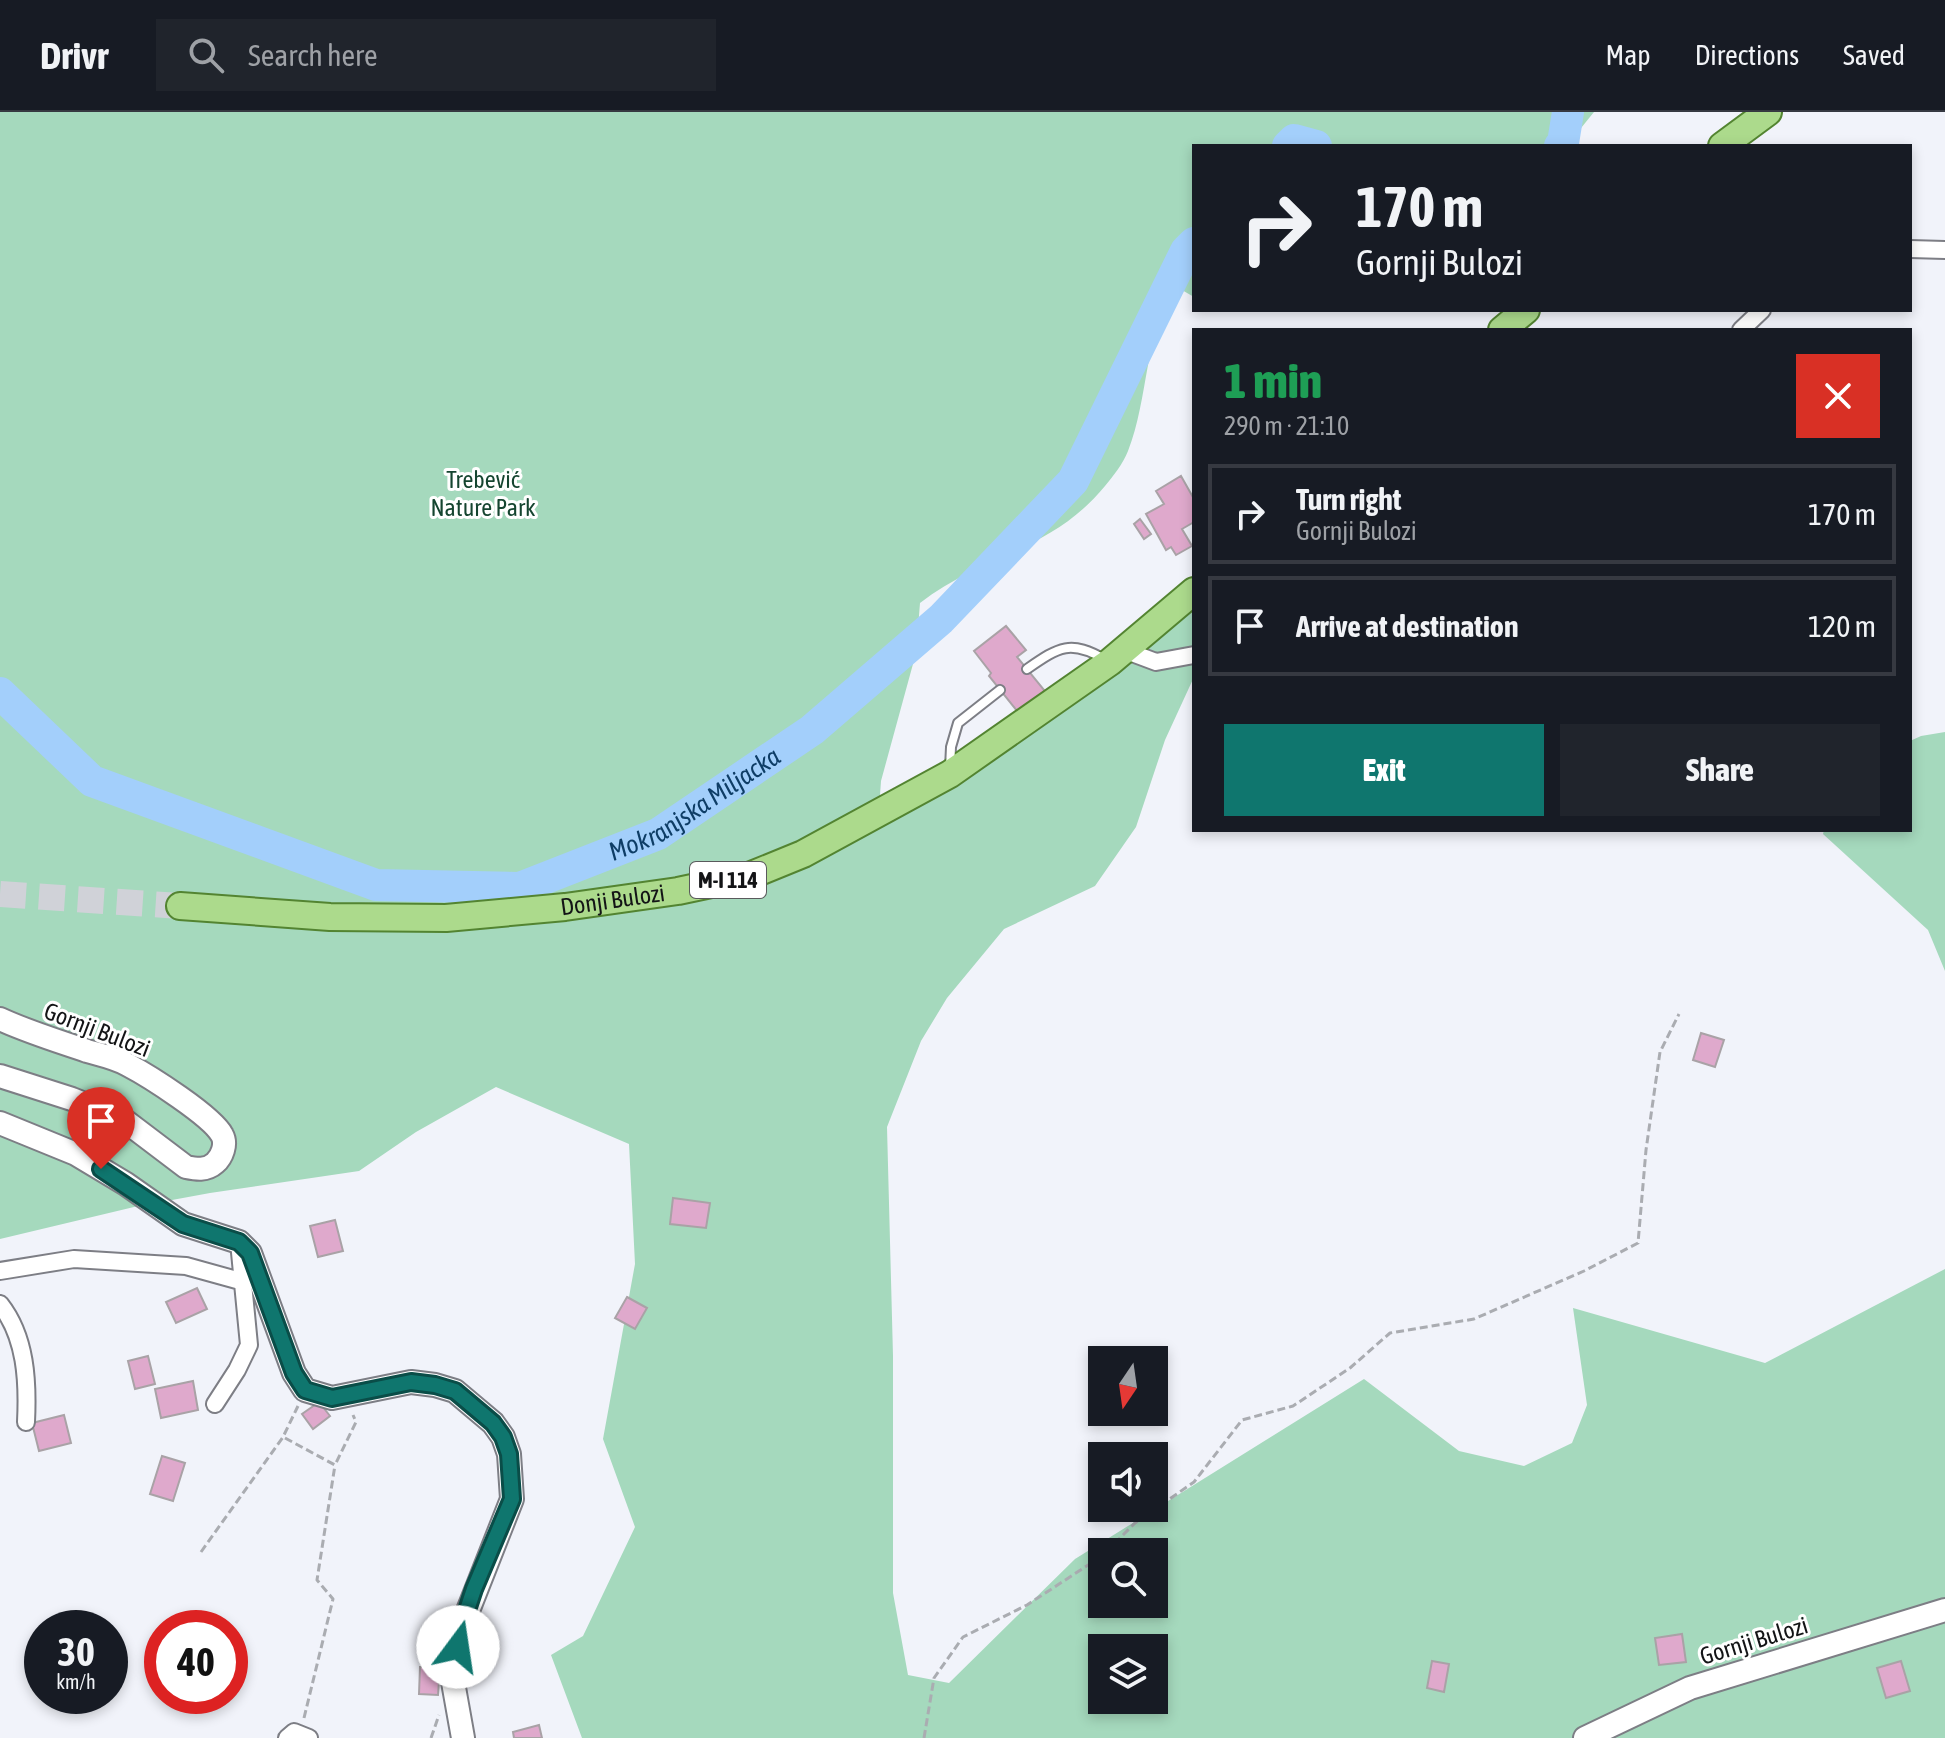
<!DOCTYPE html>
<meta charset="utf-8">
<style>
body{margin:0;font-family:"Asap Condensed",sans-serif;background:#20242c;color:#f1f3f6;height:100vh;display:flex;flex-direction:column;font-size:30px;white-space:nowrap}
*{box-sizing:border-box;margin:0}
p{font-size:26px;color:#9ea1a6}
.icon{flex:none;width:44px;height:44px;fill:none;stroke:currentColor;stroke-width:2;stroke-linecap:round;stroke-linejoin:round}
.map{position:relative;flex:1;overflow:hidden}
.panel{position:absolute;left:1192px;top:216px;width:720px;height:504px;display:flex;flex-direction:column;background:#171b24;border-radius:0px;box-shadow:0 4px 12px #0003}
.panel>*{flex:none}
.hud{position:absolute;left:1192px;top:32px;width:720px;height:168px;border-radius:0px;box-shadow:0 4px 12px #0003;background:#171b24;color:#f1f3f6;overflow:hidden}
.needle{width:52px;rotate:193deg}
.tools{position:absolute;left:1088px;top:1234px;display:grid;gap:16px}
.tools a{display:grid;place-items:center;width:80px;height:80px;border-radius:0px;background:#171b24;box-shadow:0 4px 12px #0003;font-size:40px}
.speed{position:absolute;left:24px;top:1498px;display:flex;gap:16px;font-size:40px;font-weight:700;text-align:center}
.speed>*{display:grid;place-content:center;width:104px;height:104px;border-radius:50%;background:#171b24;box-shadow:0 4px 12px #0003;line-height:1}
.speed small{font-size:20px;font-weight:400}
.speed .limit{border:12px solid #d22;background:#fff;color:#111}
.pin{position:absolute;display:grid;place-items:center;width:68px;height:68px;color:#fff;margin:-82px -34px;border-radius:50% 50% 50% 0;rotate:-45deg;box-shadow:0 0 8px #0007}
.pin .icon{rotate:45deg}
.me{position:absolute;width:88px;margin:-44px;rotate:14deg;stroke-linejoin:round;filter:drop-shadow(0 0 6px #0008)}
.turn{display:flex;align-items:center;gap:28px;height:168px;padding:0 32px;font-size:36px}
.turn .icon{width:104px;height:104px;stroke-width:2.5}
.turn b{display:block;font-size:56px;line-height:68px}
.round{display:grid;place-items:center;flex:none;width:84px;height:84px;border-radius:0px;background:#20242c}
.summary{display:flex;align-items:center;justify-content:space-between;height:136px;padding:0 32px}
h1{font-size:48px;font-weight:800;line-height:60px;color:#1e9e55}
.cta{display:flex;gap:16px;margin-top:auto;padding:16px 32px}
.cta a{flex:1;height:92px;border-radius:0px;background:#0f766e;color:#fff;font-size:32px;font-weight:800;line-height:92px;text-align:center}
.cta a+a{background:#20242c;color:#f1f3f6}
ul{padding:0;list-style:none}
li{display:flex;align-items:center;gap:24px;height:100px;margin:0 16px 12px;padding:0 16px;border:4px solid #363941;border-radius:0px}
li div{flex:1}
li b{display:block;font-size:30px}
li em{font-style:normal}
header{display:flex;align-items:center;gap:48px;box-sizing:border-box;height:112px;padding:0 40px;background:#171b24;border-bottom:2px solid #363941}
header strong{font-size:38px}
nav{display:flex;gap:44px;margin-inline-start:auto;font-size:28px}
.search{width:560px;height:72px;background:#20242c;display:flex;align-items:center;gap:20px;box-sizing:border-box;padding:0 28px;border-radius:0px;color:#9ea1a6;font-size:30px}
.map>svg:first-child{display:block}
</style>
<header>
<strong>Drivr</strong>
<div class="search"><svg class="icon" aria-label="search" viewBox="0 0 24 24"><circle cx="10" cy="10" r="6"/><path d="M15 15l6 6"/></svg>Search here</div>
<nav><a>Map</a><a>Directions</a><a>Saved</a></nav>
</header>
<div class="map">
<svg width="1945" height="1626" viewBox="0 0 1945 1626">
<rect width="100%" height="100%" fill="#f1f3fa"/>
<path fill="#a5d9bd" fill-rule="evenodd" d="M0 0H1594L1577 21 1574 34H1194V185L1175 174C1144 222 1149 286 1128 339 1123 352 1113 364 1105 374 1052 439 982 443 920 491L916 541 881 669 880 683 883 692 919 672 1194 477V565L1165 628 1136 715 1095 774 1004 817 947 886 921 929 887 1015 893 1244V1481L908 1563 949 1571 1075 1447 1364 1267 1459 1339 1524 1354 1572 1331 1587 1293 1573 1196 1765 1251 1945 1157V1626H582L551 1543 583 1524 635 1415 603 1327 635 1152 629 1032 496 975 416 1020 359 1059 210 1081 134 1095 0 1127ZM1102 1440H1154V1492H1102ZM1102 1536H1154V1588H1102Z
M1945 620V859L1928 818 1823 722 1824 718H1910V629L1921 624Z"/>
<g fill="none" stroke-linecap="round" stroke-linejoin="round">
<g stroke="#a3cffb" stroke-width="32">
<path d="M1288 34 1294 28 1316 34"/>
<path d="M1560 34 1563 31 1568 0"/>
<path id="s1" d="M0 581 92 669 376 773 520 776 658 722 812 618 941 507 1073 369 1186 139 1194 131"/>
</g>
</g>
<path fill="#dfa9cc" stroke="#a9a2a6" stroke-width="2" d="M1181 364 1194 387V410L1182 417 1192 434 1176 443 1171 435 1166 438 1146 402 1164 392 1156 379Z
M1140 407 1151 422 1144 427 1134 412Z
M1006 514 1026 538 1017 545 1049 584 1022 605 989 564 991 561 974 539Z
M1701 921 1724 928 1715 955 1693 948Z
M673 1086 710 1091 706 1116 670 1112Z
M335 1108 343 1139 318 1145 310 1114Z
M197 1176 207 1197 176 1211 166 1190Z
M627 1185 647 1196 635 1217 615 1206Z
M148 1244 155 1272 135 1277 128 1249Z
M193 1269 198 1298 161 1306 155 1277Z
M319 1290 330 1304 313 1317 302 1302Z
M64 1303 71 1331 39 1339 32 1311Z
M162 1344 185 1351 173 1389 150 1382Z
M1682 1522 1686 1550 1659 1553 1655 1526Z
M1432 1549 1449 1552 1444 1580 1427 1576Z
M1901 1549 1910 1579 1886 1586 1877 1556Z
M420 1555H440L438 1583 419 1582Z
M539 1613 542 1626H514L513 1620Z"/>
<g fill="none" stroke-linecap="round" stroke-linejoin="round">
<path stroke="#d0d2d8" stroke-width="26" stroke-dasharray="26 13" stroke-linecap="butt" d="M0 782 180 794"/>
<g stroke="#7d7e85" stroke-width="12">
<path id="lane" d="M1027 557C1059 535 1070 527 1106 548
M950 656 951 635 958 611 1000 578"/>
</g>
<g stroke="#7d7e85" stroke-width="20">
<path id="street" d="M1910 137 1945 138
M1741 218 1762 198
M1124 538 1156 550 1194 543
M0 1159 74 1147 186 1154 244 1170
M0 1192C26 1225 28 1269 26 1310
M215 1292 237 1258 249 1233 239 1130
M287 1626 294 1620 309 1626"/>
</g>
<g stroke="#7d7e85" stroke-width="26">
<path id="secondary" d="M0 907C28 920 58 929 87 939 101 943 116 946 128 953 149 964 212 1004 222 1023 227 1032 222 1045 215 1051 206 1059 196 1057 186 1055L124 1008 72 987 0 964
M0 1011 76 1042 126 1072 183 1112 239 1130 250 1141 294 1261 305 1278 332 1286 411 1270 435 1273 455 1279 493 1311 503 1325 509 1342 512 1387 460 1519 453 1570 463 1626
M1585 1626 1690 1576 1945 1498"/>
</g>
<g stroke="#538431" stroke-width="30">
<g id="primary">
<path d="M1722 34 1768 0"/>
<path d="M1502 218 1526 198"/>
<path id="s2" d="M180 794 330 805 446 806 565 795 678 779 749 764 803 742 950 662 1110 550 1194 479"/>
</g>
</g>
<path stroke="#aaacb1" stroke-width="3" stroke-dasharray="8 4" stroke-linecap="butt" d="M285 1326 335 1353 356 1310 353 1303
M201 1440 283 1325 298 1294
M1106 1440 1135 1411 1194 1370 1242 1308 1293 1294 1350 1256 1390 1221 1474 1207 1584 1159 1638 1131 1646 1038 1660 940 1679 902
M304 1606 333 1487 317 1468 335 1353
M431 1626 439 1603
M924 1626 934 1566 963 1525 1027 1493 1102 1444"/>
<use href="#lane" stroke="#fff" stroke-width="8"/>
<use href="#street" stroke="#fff" stroke-width="16"/>
<use href="#secondary" stroke="#fff" stroke-width="22"/>
<use href="#primary" stroke="#acda8c" stroke-width="26"/>
</g>
<g fill="none" stroke-linecap="round" stroke-linejoin="round">
<g stroke="#0a4d48" stroke-width="20">
<path id="route" d="M101 1057 183 1112 239 1130 250 1141 294 1261 305 1278 332 1286 411 1270 435 1273 455 1279 493 1311 503 1325 509 1342 512 1387 474 1477 460 1519 458 1535"/>
</g>
<use href="#route" stroke="#0f766e" stroke-width="14"/>
</g>
<g text-anchor="middle" stroke-width="6" stroke-linejoin="round" paint-order="stroke">
<rect fill="#fff" stroke="#5a5a5c" stroke-width="2" x="690" y="750" width="76" height="36" rx="6"/>
<g font-size="22" font-weight="bold" fill="#131416">
<text x="728" y="776">M-I 114</text>
</g>
<g font-size="24" fill="#154530" stroke="#fff">
<text x="483" y="376">Trebević<tspan x="483" dy="28">Nature Park</tspan></text>
</g>
<g font-size="24" fill="#131416" stroke="#fff">
<text dy="8" stroke="none"><textPath href="#s2" startOffset="434">Donji Bulozi</textPath></text>
<text transform="translate(97 918) rotate(21)" y="8">Gornji Bulozi</text>
<text transform="translate(1754 1529) rotate(-17)" y="8">Gornji Bulozi</text>
</g>
<g font-size="26" font-style="italic" fill="#0e3d66" stroke="#fff">
<text dy="9" stroke="none"><textPath href="#s1" startOffset="768">Mokranjska Miljacka</textPath></text>
</g>
</g>
</svg>
<div class="tools">
<a><svg class="needle" viewBox="-14 -14 28 28"><path d="M0-13l5 13h-10z" fill="#e53935"/><path d="M0 13l5-13h-10z" fill="#9ea1a6"/></svg></a>
<a><svg class="icon" aria-label="sound" viewBox="0 0 24 24"><path d="M4 9h4l5-4v14l-5-4H4zM17 9q2 3 0 6"/></svg></a>
<a><svg class="icon" aria-label="search" viewBox="0 0 24 24"><circle cx="10" cy="10" r="6"/><path d="M15 15l6 6"/></svg></a>
<a><svg class="icon" aria-label="layers" viewBox="0 0 24 24"><path d="M12 4l9 5-9 5-9-5zM3 14l9 5 9-5"/></svg></a>
</div>
<div class="speed"><div>30<small>km/h</small></div><div class="limit">40</div></div>
<div class="pin" style="left:101px;top:1057px;background:#d93025"><svg class="icon" aria-label="arrive" viewBox="0 0 24 24"><path d="M6 21V4h12l-3 4 3 4H6"/></svg></div>
<svg class="me" style="left:458px;top:1535px" viewBox="-20 -20 40 40"><circle r="19" fill="#fff"/><path d="M0-13L10 11 0 6-10 11z" fill="#0f766e"/></svg>
<div class="hud">
<div class="turn"><svg class="icon" aria-label="right" viewBox="0 0 24 24"><path d="M7 20v-9h11M14 6l5 5-5 5"/></svg><div><b>170 m</b>Gornji Bulozi</div></div>
</div>
<section class="panel">
<div class="summary"><div><h1>1 min</h1><p>290 m · 21:10</p></div><a class="round" style="background:#d93025;color:#fff"><svg class="icon" aria-label="close" viewBox="0 0 24 24"><path d="M6 6l12 12M18 6L6 18"/></svg></a></div>
<ul>
<li><svg class="icon" aria-label="right" viewBox="0 0 24 24"><path d="M7 20v-9h11M14 6l5 5-5 5"/></svg><div><b>Turn right</b><p>Gornji Bulozi</p></div><em>170 m</em></li>
<li><svg class="icon" aria-label="arrive" viewBox="0 0 24 24"><path d="M6 21V4h12l-3 4 3 4H6"/></svg><div><b>Arrive at destination</b></div><em>120 m</em></li>
</ul>
<div class="cta"><a>Exit</a><a>Share</a></div>
</section>
</div>
